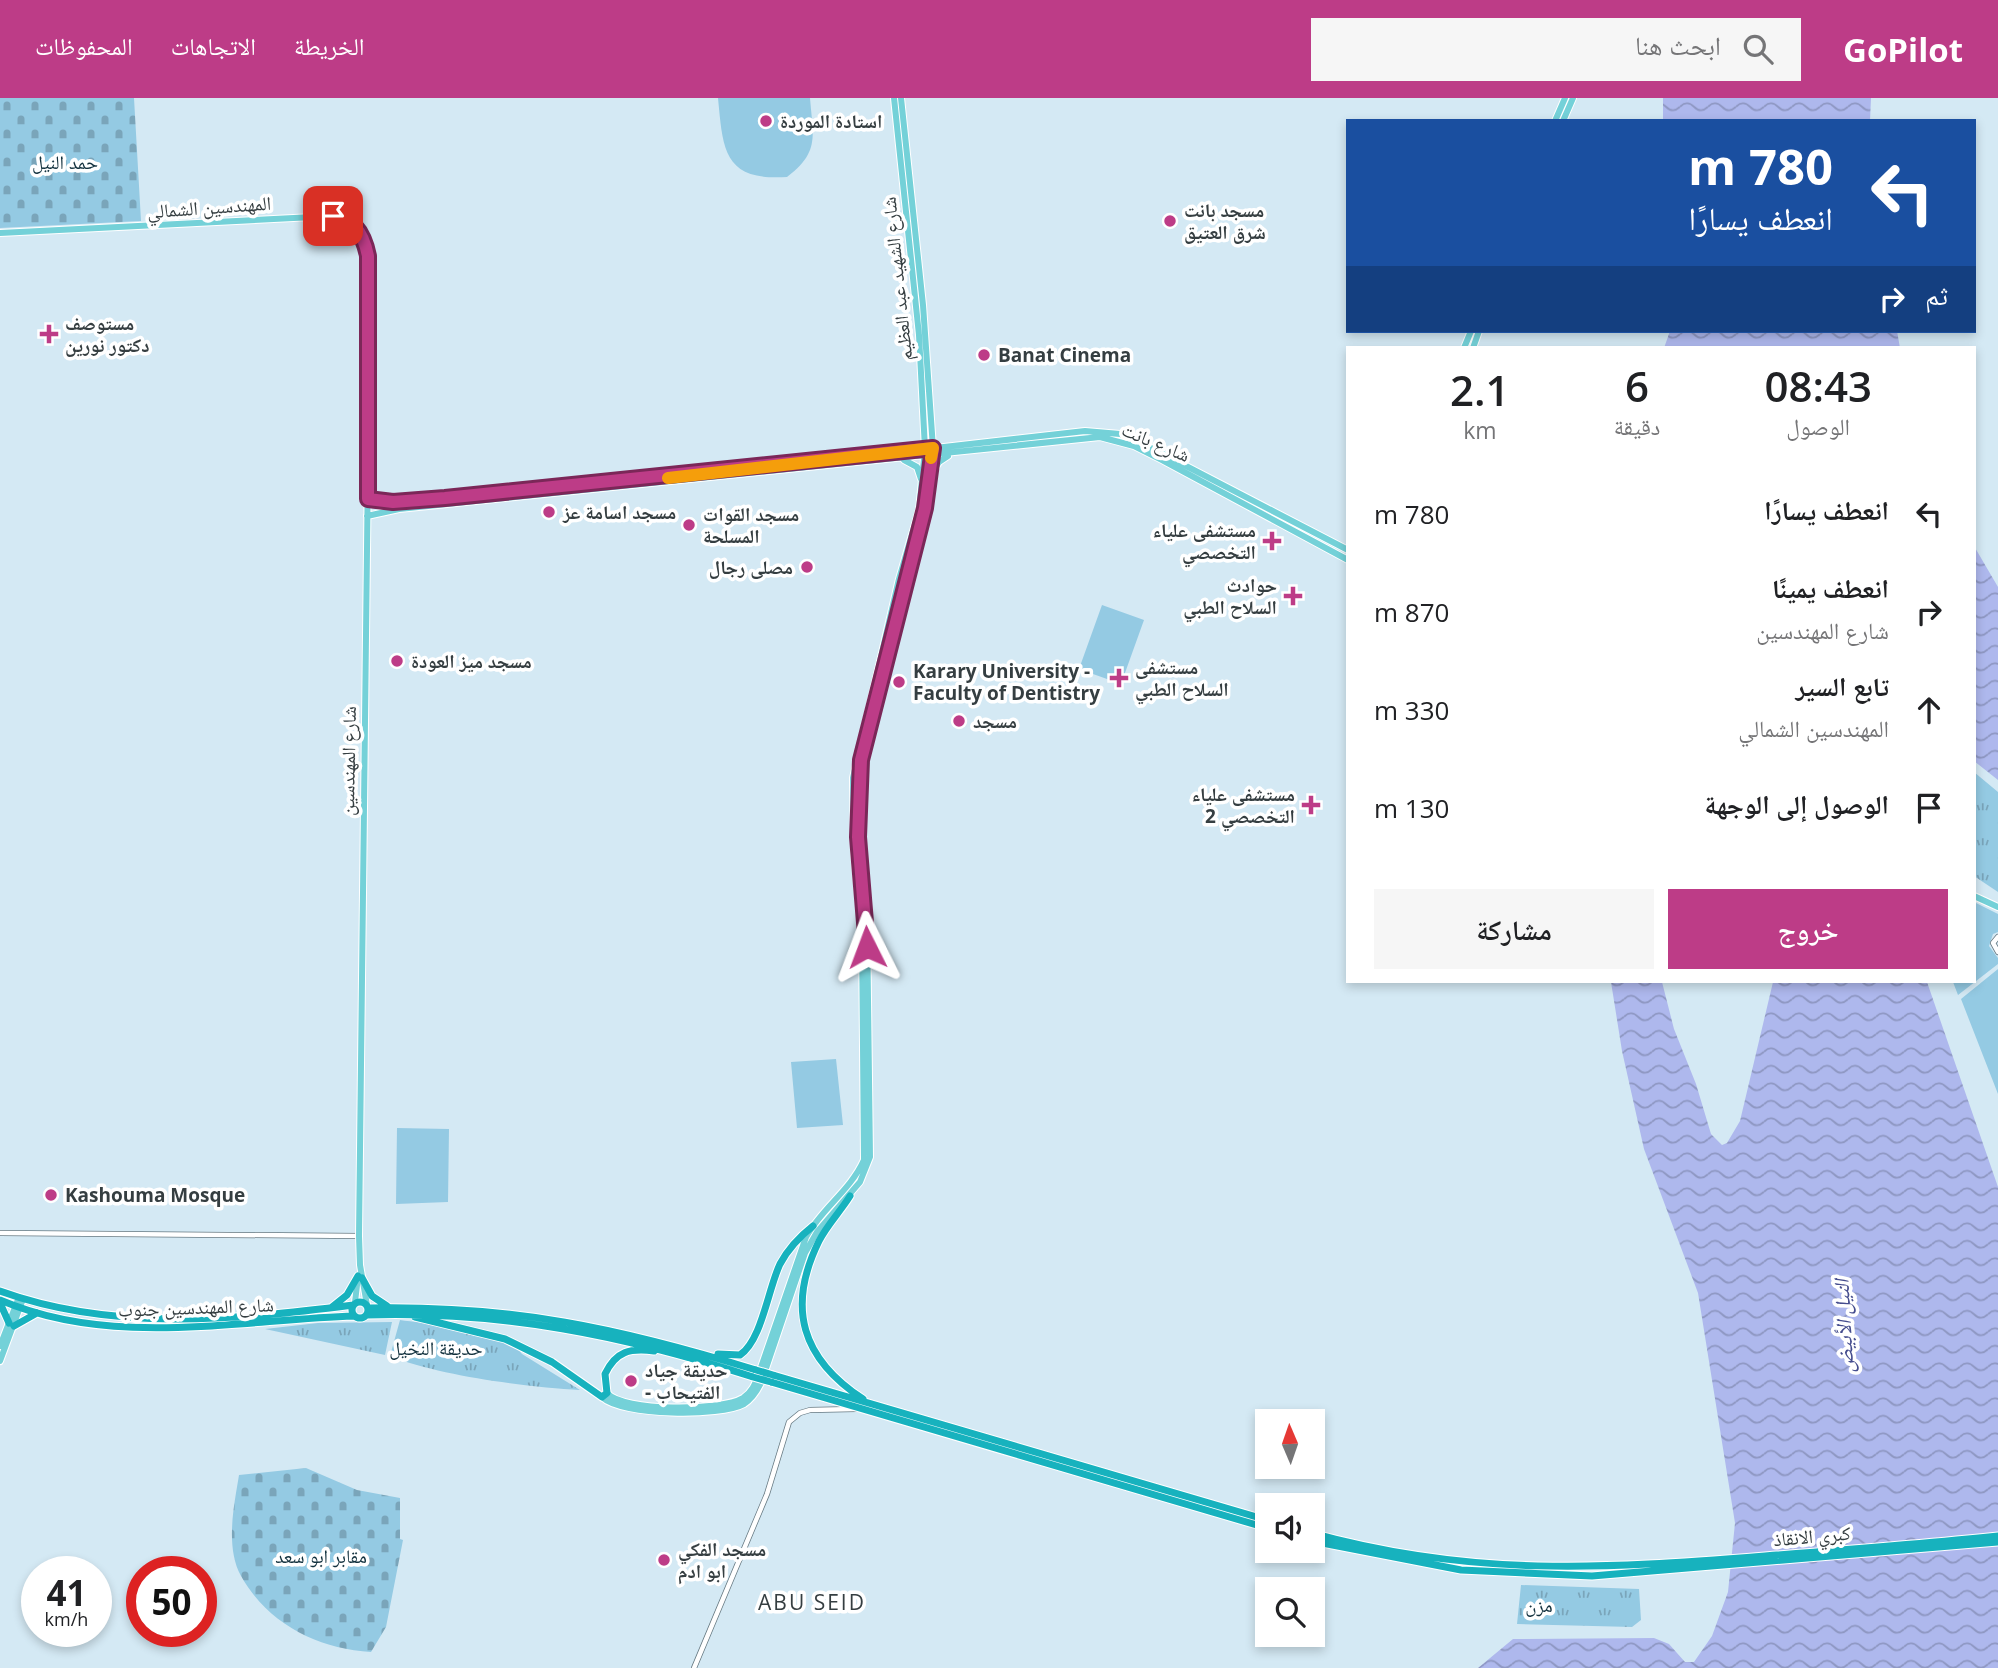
<!DOCTYPE html>
<html lang="ar">
<meta charset="utf-8">
<style>
body{margin:0;font-family:"Open Sans","Noto Naskh Arabic",sans-serif;background:#f6f6f6;color:#202124;direction:rtl;height:100vh;display:flex;flex-direction:column;font-size:26px;white-space:nowrap}
*{box-sizing:border-box;margin:0}
p{font-size:23px;color:#757577}
.icon{flex:none;width:38px;height:38px;fill:none;stroke:currentColor;stroke-width:2;stroke-linecap:round;stroke-linejoin:round}
.map{position:relative;flex:1;overflow:hidden;direction:ltr}
.panel{position:absolute;left:1346px;top:248px;width:630px;height:637px;display:flex;flex-direction:column;background:#fff;border-radius:0px;box-shadow:0 4px 10px #0003;direction:rtl}
.panel>*{flex:none}
.guide{position:absolute;left:1346px;top:21px;width:630px;height:214px;border-radius:0px;box-shadow:0 4px 10px #0003;direction:rtl;background:#1a4fa0;color:#fff;overflow:hidden}
.needle{width:46px;rotate:358deg}
.tools{position:absolute;left:1255px;top:1311px;display:grid;gap:14px}
.tools a{display:grid;place-items:center;width:70px;height:70px;border-radius:0px;background:#fff;box-shadow:0 4px 10px #0003;font-size:35px}
.speed{position:absolute;left:21px;top:1458px;display:flex;gap:14px;font-size:35px;font-weight:700;text-align:center}
.speed>*{display:grid;place-content:center;width:91px;height:91px;border-radius:50%;background:#fff;box-shadow:0 4px 10px #0003;line-height:1}
.speed small{font-size:18px;font-weight:400}
.speed .limit{border:10px solid #d22;background:#fff;color:#111}
.pin{position:absolute;display:grid;place-items:center;width:60px;height:60px;color:#fff;margin:-30px;border-radius:14px;box-shadow:0 4px 10px #0006}
.me{position:absolute;width:77px;margin:-38px;rotate:357deg;stroke-linejoin:round;filter:drop-shadow(0 0 5px #0008)}
.turn{display:flex;align-items:center;gap:24px;height:147px;padding:0 28px;font-size:32px}
.turn .icon{width:91px;height:91px;stroke-width:2.5}
.turn b{display:block;font-size:49px;line-height:60px}
.then{display:flex;align-items:center;height:66px;padding:0 28px;background:#0003;gap:14px;font-size:26px}
.eta{display:flex;justify-content:space-evenly;align-items:center;height:119px;text-align:center}
.eta b{font-size:42px;font-weight:600;line-height:49px}
.cta{display:flex;gap:14px;margin-top:auto;padding:14px 28px}
.cta a{flex:1;height:80px;border-radius:0px;background:#bd3c87;color:#fff;font-size:28px;font-weight:600;line-height:80px;text-align:center}
.cta a+a{background:#f6f6f6;color:#202124}
ul{padding:0;list-style:none}
li{display:flex;align-items:center;gap:21px;height:98px;padding:0 28px}
li div{flex:1}
li b{display:block;font-size:26px}
li em{font-style:normal}
header{display:flex;align-items:center;gap:42px;box-sizing:border-box;height:98px;padding:0 35px;background:#bd3c87;color:#fff}
header strong{font-size:33px}
nav{display:flex;gap:38px;margin-inline-start:auto;font-size:24px}
.search{width:490px;height:63px;background:#f6f6f6;display:flex;align-items:center;gap:18px;box-sizing:border-box;padding:0 24px;border-radius:0px;color:#757577;font-size:26px}
.map>svg:first-child{display:block}
</style>
<header>
<strong>GoPilot</strong>
<div class="search"><svg class="icon" aria-label="search" viewBox="0 0 24 24"><circle cx="10" cy="10" r="6"/><path d="M15 15l6 6"/></svg>ابحث هنا</div>
<nav><a>الخريطة</a><a>الاتجاهات</a><a>المحفوظات</a></nav>
</header>
<div class="map">
<svg width="1998" height="1570" viewBox="0 0 1998 1570">
<defs>
<pattern id="cemetery-stones" width="16" height="16" patternUnits="userSpaceOnUse" patternTransform="scale(1.75)"><rect width="16" height="16" fill="#94cae3"/><path d="M2 7V4a2 2 0 0 1 4 0v3zM10 15v-3a2 2 0 0 1 4 0v3z" fill="#7aa5ba"/></pattern>
<pattern id="park-tufts" width="24" height="20" patternUnits="userSpaceOnUse" patternTransform="scale(1.75)"><rect width="24" height="20" fill="#94cae3"/><path d="M3 7l-1-3M5 7V3M7 7l1-3M15 17l-1-3M17 17v-4M19 17l1-3" fill="none" stroke="#7aa5ba"/></pattern>
<pattern id="water-waves" width="16" height="10" patternUnits="userSpaceOnUse" patternTransform="scale(1.75)"><rect width="16" height="10" fill="#aeb8ed"/><path d="M0 5q4-4 8 0t8 0" fill="none" stroke="#8e97c2"/></pattern>
</defs>
<rect width="100%" height="100%" fill="#d4e9f4"/>
<path fill="#94cae3" d="M718 0H810C813 38 820 54 787 79 724 83 723 53 718 0Z
M1102 507 1144 522 1121 586 1079 571Z
M1974 804 1998 816V834L1993 836 1989 848 1998 860V866L1958 897 1953 884H1974Z
M1998 871V996L1961 901Z
M836 961 843 1027 797 1030 791 964Z
M397 1030 449 1031 448 1104 396 1106Z"/>
<path fill="url(#cemetery-stones)" d="M0 0H134L141 123 0 130Z
M306 1370 357 1392 400 1400V1441L403 1442 386 1529 371 1554C318 1551 268 1526 241 1478 225 1449 234 1408 239 1377Z"/>
<path fill="url(#park-tufts)" d="M1974 674 1998 694V794L1974 778Z
M400 1222C427 1226 506 1232 522 1256L580 1292C527 1289 440 1278 390 1258Z
M392 1224 385 1257 265 1231 318 1225Z
M1521 1487 1639 1491 1641 1522 1632 1529 1517 1526Z"/>
<path fill="url(#water-waves)" d="M1663 0H1871L1870 23H1663Z
M1670 233H1897L1900 250H1664Z
M1974 448 1998 489V682L1974 663Z
M1611 884H1662L1674 931 1696 986 1711 1036 1722 1047 1727 1045 1740 1023 1773 884H1927L1998 1089V1570H1478L1513 1541 1654 1540 1669 1546 1685 1564H1694L1712 1538 1728 1494 1735 1425 1698 1195 1644 1051 1622 953Z"/>
<g fill="none" stroke-linecap="round" stroke-linejoin="round">
<g stroke="#667982" stroke-width="6">
<path id="minor" d="M1998 839 1993 845 1998 854
M0 1135 359 1138
M694 1570 767 1396 789 1324 800 1315 810 1312 856 1311"/>
</g>
<g stroke="#fff" stroke-width="8">
<path id="major" d="M1555 23 1565 0
M1563 23 1573 0
M0 135 333 118C346 119 357 127 363 139 376 165 369 248 369 280L359 1138 360 1167 367 1207
M1464 250 1471 233
M1473 250 1479 233
M904 362 917 369 921 381
M760 370 1085 333 1120 336 1140 344 1348 452
M932 375 939 364 948 358
M368 401 431 402 666 380
M367 418 399 411 1100 339 1134 348 1162 362 1348 462
M1974 798 1998 809
M355 1204 358 1179
M0 1248 19 1199
M0 1263 23 1201
M607 1295C623 1314 722 1313 743 1300 752 1294 755 1286 758 1278L806 1139C822 1110 850 1093 864 1062L862 837 854 755 853 680 899 481 919 412 925 351 919 237 894 0
M602 1299C622 1318 720 1319 744 1306 752 1301 757 1293 761 1285L805 1155 817 1134 860 1084 870 1059 867 823 858 739 859 681 925 410 933 350 923 207 901 0"/>
</g>
<g stroke="#fff" stroke-width="9">
<path id="highway" d="M850 1098C840 1114 827 1127 819 1143 786 1210 802 1261 863 1301
M362 1180 372 1198 387 1208
M0 1193C113 1234 236 1222 353 1207
M0 1202C112 1250 237 1222 354 1218
M352 1212a8 8 0 1 1 16 0a8 8 0 1 1-16 0Z
M0 1205 9 1225
M332 1209 347 1197 358 1178
M368 1210C513 1207 619 1230 756 1272
M367 1217C503 1213 623 1237 753 1279
M415 1219 505 1241 552 1264 602 1299 607 1295 605 1276C616 1253 630 1250 654 1253
M14 1228 37 1215
M718 1256 740 1257C762 1242 768 1191 780 1166 788 1151 799 1139 813 1128
M773 1277 1267 1422
M771 1284 1267 1430
M1312 1435C1472 1479 1603 1471 1765 1458 1843 1452 1921 1446 1998 1438
M1312 1443 1461 1472 1592 1478 1998 1444"/>
</g>
<use href="#minor" stroke="#fff" stroke-width="4.5"/>
<use href="#major" stroke="#74d1d8" stroke-width="6"/>
<use href="#highway" stroke="#17b2be" stroke-width="7"/>
<g stroke="#fff" stroke-width="9" stroke-linecap="butt">
<path id="highway-bridge" d="M756 1272 773 1277
M753 1279 771 1284"/>
</g>
<use href="#highway-bridge" stroke="#17b2be" stroke-width="7"/>
</g>
<g fill="none" stroke-linecap="round" stroke-linejoin="round">
<g stroke="#7b2758" stroke-width="18">
<path id="route" d="M333 118C355 120 364 138 368 158V401L393 404 445 400 933 350 925 410 861 662 858 739 867 849"/>
</g>
<use href="#route" stroke="#bd3c87" stroke-width="12"/>
<path stroke="#f59e0b" stroke-width="12" d="M668 380 933 350 931 360"/>
</g>
<g fill="#bd3c87" stroke="#fff" stroke-width="2.5">
<circle cx="766" cy="23" r="7"/>
<circle cx="1170" cy="123" r="7"/>
<path d="M45.5 225.5h7v7h7v7h-7v7h-7v-7h-7v-7h7z"/>
<circle cx="984" cy="257" r="7"/>
<circle cx="549" cy="414" r="7"/>
<circle cx="689" cy="427" r="7"/>
<path d="M1268.5 432.5h7v7h7v7h-7v7h-7v-7h-7v-7h7z"/>
<circle cx="807" cy="469" r="7"/>
<path d="M1289.5 487.5h7v7h7v7h-7v7h-7v-7h-7v-7h7z"/>
<circle cx="397" cy="563" r="7"/>
<path d="M1115.5 569.5h7v7h7v7h-7v7h-7v-7h-7v-7h7z"/>
<circle cx="899" cy="584" r="7"/>
<circle cx="959" cy="623" r="7"/>
<path d="M1307.5 696.5h7v7h7v7h-7v7h-7v-7h-7v-7h7z"/>
<circle cx="51" cy="1097" r="7"/>
<circle cx="631" cy="1283" r="7"/>
<circle cx="664" cy="1462" r="7"/>
</g>
<g text-anchor="middle" stroke-width="7" stroke-linejoin="round" paint-order="stroke">
<g font-size="19" font-weight="bold" fill="#353e41" stroke="#fff" text-anchor="start">
<text x="780" y="30">استادة الموردة</text>
<text x="1184" y="119">مسجد بانت<tspan x="1184" dy="22">شرق العتيق</tspan></text>
<text x="65" y="232">مستوصف<tspan x="65" dy="22">دكتور نورين</tspan></text>
<text x="998" y="264">Banat Cinema</text>
<text x="563" y="421">مسجد اسامة عز</text>
<text x="703" y="423">مسجد القوات<tspan x="703" dy="22">المسلحة</tspan></text>
<text x="1256" y="439" text-anchor="end">مستشفى علياء<tspan x="1256" dy="22">التخصصي</tspan></text>
<text x="793" y="476" text-anchor="end">مصلى رجال</text>
<text x="1277" y="494" text-anchor="end">حوادث<tspan x="1277" dy="22">السلاح الطبي</tspan></text>
<text x="411" y="570">مسجد ميز العودة</text>
<text x="1135" y="576">مستشفى<tspan x="1135" dy="22">السلاح الطبي</tspan></text>
<text x="913" y="580">Karary University -<tspan x="913" dy="22">Faculty of Dentistry</tspan></text>
<text x="973" y="630">مسجد</text>
<text x="1295" y="703" text-anchor="end">مستشفى علياء<tspan x="1295" dy="22">التخصصي 2</tspan></text>
<text x="65" y="1104">Kashouma Mosque</text>
<text x="645" y="1279">حديقة جياد<tspan x="645" dy="22">- الفتيحاب</tspan></text>
<text x="678" y="1458">مسجد الفكي<tspan x="678" dy="22">ابو ادم</tspan></text>
</g>
<g font-size="19" fill="#12313e" stroke="#fff">
<text x="65" y="71">حمد النيل</text>
<text x="436" y="1257">حديقة النخيل</text>
<text x="321" y="1465">مقابر ابو سعد</text>
<text x="1539" y="1514">مزن</text>
</g>
<g font-size="19" fill="#353e41" stroke="#fff">
<text transform="translate(209 109) rotate(-4)" y="7">المهندسين الشمالي</text>
<text transform="translate(897 181) rotate(-96)" y="7">شارع الشهيد عبد العظيم</text>
<text transform="translate(1156 344) rotate(23)" y="7">شارع بانت</text>
<text transform="translate(348 663) rotate(-89)" y="7">شارع المهندسين</text>
<text transform="translate(196 1209) rotate(-2)" y="7">شارع المهندسين جنوب</text>
<text transform="translate(1812 1438) rotate(-5)" y="7">كبري الانقاذ</text>
</g>
<g font-size="21" font-style="italic" fill="#454d8e" stroke="#fff">
<text transform="translate(1844 1228) rotate(-93)" y="7">النيل الأبيض</text>
</g>
<g font-size="21" letter-spacing="2" fill="#353e41" stroke="#fff">
<text x="812" y="1512">ABU SEID</text>
</g>
</g>
</svg>
<div class="tools">
<a><svg class="needle" viewBox="-14 -14 28 28"><path d="M0-13l5 13h-10z" fill="#e53935"/><path d="M0 13l5-13h-10z" fill="#757577"/></svg></a>
<a><svg class="icon" aria-label="sound" viewBox="0 0 24 24"><path d="M4 9h4l5-4v14l-5-4H4zM17 9q2 3 0 6"/></svg></a>
<a><svg class="icon" aria-label="search" viewBox="0 0 24 24"><circle cx="10" cy="10" r="6"/><path d="M15 15l6 6"/></svg></a>
</div>
<div class="speed"><div>41<small>km/h</small></div><div class="limit">50</div></div>
<div class="pin" style="left:333px;top:118px;background:#d93025"><svg class="icon" aria-label="arrive" viewBox="0 0 24 24"><path d="M6 21V4h12l-3 4 3 4H6"/></svg></div>
<svg class="me" style="left:867px;top:849px" viewBox="-20 -20 40 40"><path d="M0-17L14 15 0 8-14 15z" fill="#bd3c87" stroke="#fff" stroke-width="4"/></svg>
<div class="guide">
<div class="turn"><svg class="icon" aria-label="left" viewBox="0 0 24 24"><path d="M17 20v-9H6M10 6l-5 5 5 5"/></svg><div><b>780 m</b>انعطف يسارًا</div></div>
<div class="then">ثم<svg class="icon" aria-label="right" viewBox="0 0 24 24"><path d="M7 20v-9h11M14 6l5 5-5 5"/></svg></div>
</div>
<section class="panel">
<div class="eta">
<div><b>08:43</b><p>الوصول</p></div>
<div><b>6</b><p>دقيقة</p></div>
<div><b>2.1</b><p>km</p></div>
</div>
<ul>
<li><svg class="icon" aria-label="left" viewBox="0 0 24 24"><path d="M17 20v-9H6M10 6l-5 5 5 5"/></svg><div><b>انعطف يسارًا</b></div><em>780 m</em></li>
<li><svg class="icon" aria-label="right" viewBox="0 0 24 24"><path d="M7 20v-9h11M14 6l5 5-5 5"/></svg><div><b>انعطف يمينًا</b><p>شارع المهندسين</p></div><em>870 m</em></li>
<li><svg class="icon" aria-label="ahead" viewBox="0 0 24 24"><path d="M12 20V5M6 11l6-6 6 6"/></svg><div><b>تابع السير</b><p>المهندسين الشمالي</p></div><em>330 m</em></li>
<li><svg class="icon" aria-label="arrive" viewBox="0 0 24 24"><path d="M6 21V4h12l-3 4 3 4H6"/></svg><div><b>الوصول إلى الوجهة</b></div><em>130 m</em></li>
</ul>
<div class="cta"><a>خروج</a><a>مشاركة</a></div>
</section>
</div>
